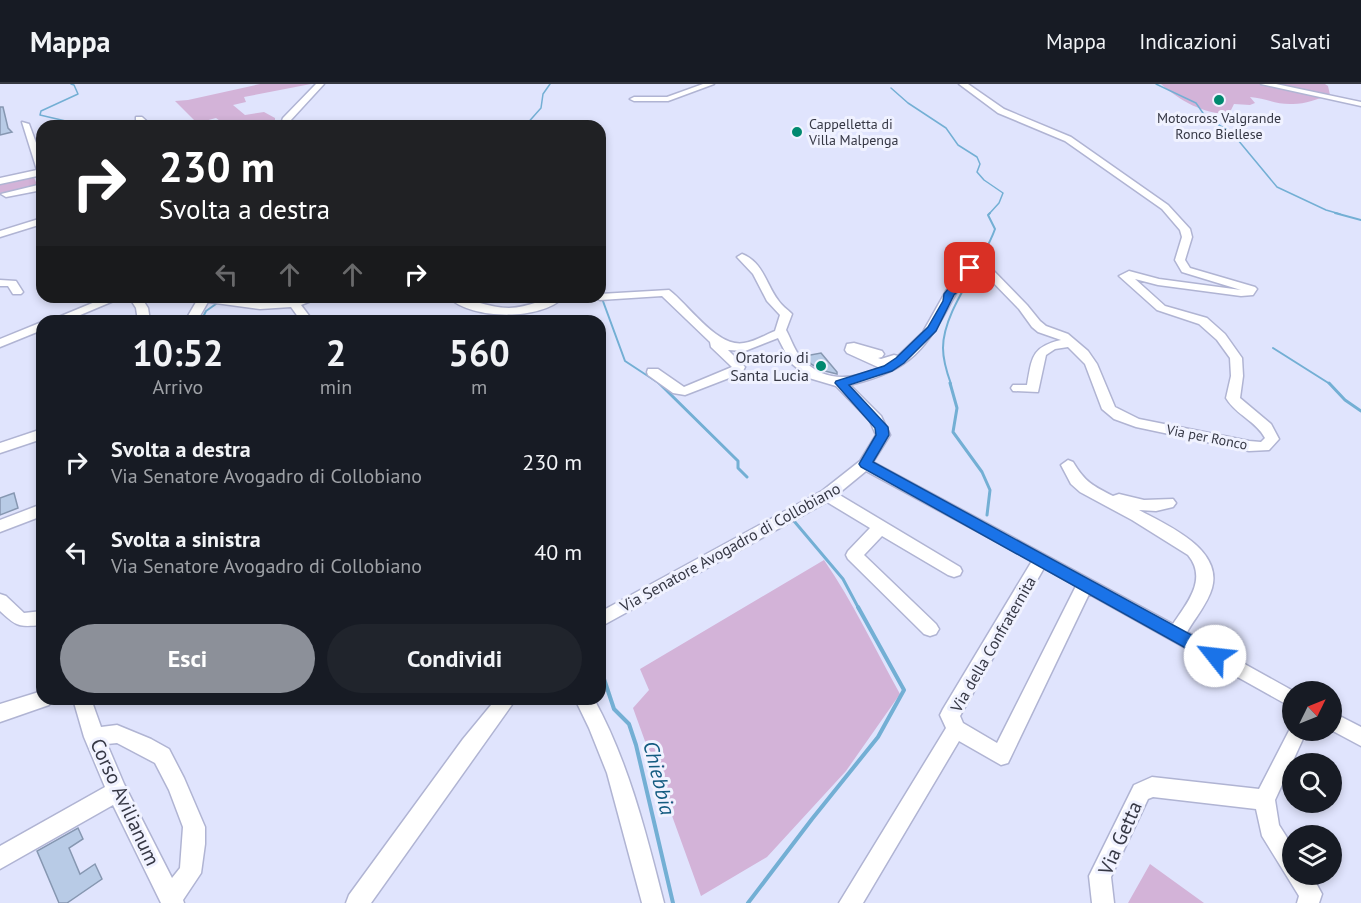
<!DOCTYPE html>
<html lang="it">
<style>
body{margin:0;font-family:"PT Sans",sans-serif;background:#20242c;color:#f1f3f6;height:100vh;display:flex;flex-direction:column;font-size:22px;white-space:nowrap}
*{box-sizing:border-box;margin:0}
p{font-size:20px;color:#9ea1a6}
.icon{flex:none;width:33px;height:33px;fill:none;stroke:currentColor;stroke-width:2;stroke-linecap:round;stroke-linejoin:round}
.map{position:relative;flex:1;overflow:hidden}
.panel{position:absolute;left:36px;top:231px;width:570px;height:390px;display:flex;flex-direction:column;background:#171b24;border-radius:18px;box-shadow:0 3px 9px #0003}
.panel>*{flex:none}
.guide{position:absolute;left:36px;top:36px;width:570px;height:183px;border-radius:18px;box-shadow:0 3px 9px #0003;background:#202124;color:#fff;overflow:hidden}
.needle{width:39px;rotate:47deg}
.tools{position:absolute;left:1282px;top:597px;display:grid;gap:12px}
.tools a{display:grid;place-items:center;width:60px;height:60px;border-radius:50%;background:#171b24;box-shadow:0 3px 9px #0003;font-size:30px}
.pin{position:absolute;display:grid;place-items:center;width:51px;height:51px;color:#fff;margin:-26px;border-radius:12px;box-shadow:0 3px 9px #0006}
.me{position:absolute;width:66px;margin:-33px;rotate:299deg;stroke-linejoin:round;filter:drop-shadow(0 0 4px #0008)}
.turn{display:flex;align-items:center;gap:21px;height:126px;padding:0 24px;font-size:27px}
.turn .icon{width:78px;height:78px;stroke-width:2.5}
.turn b{display:block;font-size:42px;line-height:51px}
.lanes{display:flex;align-items:center;height:57px;padding:0 24px;background:#0003;justify-content:center;gap:30px;direction:ltr}
.lanes .off{opacity:.35}
.eta{display:flex;justify-content:space-evenly;align-items:center;height:102px;text-align:center}
.eta b{font-size:36px;font-weight:700;line-height:42px}
.button{display:flex;gap:12px;margin-top:auto;padding:12px 24px}
.button a{flex:1;height:69px;border-radius:36px;background:#8c9099;color:#fff;font-size:24px;font-weight:700;line-height:69px;text-align:center}
.button a+a{background:#20242c;color:#f1f3f6}
ul{padding:0;list-style:none}
li{display:flex;align-items:center;gap:18px;height:90px;padding:0 24px}
li div{flex:1}
li b{display:block;font-size:22px}
li em{font-style:normal}
header{display:flex;align-items:center;gap:36px;box-sizing:border-box;height:84px;padding:0 30px;background:#171b24;border-bottom:2px solid #363941}
header strong{font-size:28px}
nav{display:flex;gap:33px;margin-inline-start:auto;font-size:21px}
.map>svg:first-child{display:block}
</style>
<header>
<strong>Mappa</strong>
<nav><a>Mappa</a><a>Indicazioni</a><a>Salvati</a></nav>
</header>
<div class="map">
<svg width="1361" height="819" viewBox="0 0 1361 819">
<rect width="100%" height="100%" fill="#e0e4fd"/>
<path fill="#d3b3d8" d="M260 0H311L244 13 246 18 233 21 245 31 264 28 275 34V36L259 40V42H227L216 34 197 39 175 17 188 16Z
M1161 0H1325L1328 2 1330 11C1318 15 1305 20 1293 20 1277 21 1265 14 1250 13L1255 19 1250 21 1234 20 1229 30C1204 30 1180 17 1161 0Z
M33 91 38 103 0 109V98Z
M824 476C853 518 875 565 900 610L846 687 767 773 701 812 633 624 649 606 640 585Z
M1150 780 1204 819H1128Z"/>
<g fill="none" stroke-linecap="round" stroke-linejoin="round">
<path stroke="#73afd4" stroke-width="1.5" d="M71 0 74 1 78 10 41 27 40 31 87 42
M1156 0 1196 19 1205 32 1233 50 1277 103 1326 126 1340 130
M891 4 908 19 946 44 958 61 977 73 980 80 977 88 984 96 1003 109 999 119 989 130
M525 42 541 24 543 10 550 0"/>
<path stroke="#73afd4" stroke-width="2" d="M1335 129 1361 136
M600 209 625 277 660 300
M201 237 206 227 226 213
M1273 264 1330 300
M951 300C947 289 943 276 943 264 943 226 982 182 995 145L988 131 990 129"/>
<path stroke="#73afd4" stroke-width="3" d="M659 299 738 377V384L747 393
M950 299 957 324 953 348 982 388 990 406 987 431
M1329 299 1345 316 1361 327
M794 437 843 495 859 525"/>
<path stroke="#73afd4" stroke-width="4" d="M600 583 614 625 629 640 636 661 673 819
M748 819 812 735 878 653 904 606 858 523"/>
</g>
<path fill="#b8cbe6" stroke="#8697b1" stroke-width="1.5" d="M0 23H3L8 44 12 48 0 51Z
M821 269 837 288V290L821 286 811 280 805 272Z
M14 409 18 424 0 431V414Z
M78 744 83 755 69 764 80 790 95 780 102 795 67 819H59L37 767Z"/>
<g fill="none" stroke-linecap="round" stroke-linejoin="round">
<g stroke="#b0b4d3" stroke-width="3">
<path id="minor" d="M316 0H324L290 37 288 42H280L283 34Z
M703 0H714L668 17H634L630 15 634 13H667Z
M959 0H968L1004 25 1071 53 1168 121 1190 145 1192 153 1185 176 1190 184 1255 203 1257 205 1253 211 1241 212 1158 201 1135 195 1165 222 1207 234 1225 250 1242 274 1243 292 1240 314 1271 340 1279 355 1269 366 1249 367 1136 343 1114 335 1102 325 1085 280 1068 263 1055 265 1046 271 1038 308 1013 307 1011 304 1013 301H1027C1032 274 1031 263 1061 256L1038 248 1032 243 1019 225 981 186H975C969 195 960 202 955 211 926 265 912 286 850 301L881 332 890 351 873 378 1173 540C1187 519 1208 495 1188 471L1132 436 1080 408 1071 400 1061 381 1068 376 1073 378C1085 398 1093 402 1113 412L1119 410 1144 416 1173 415 1176 419 1173 423 1156 427 1139 426C1167 441 1223 465 1212 504 1208 519 1195 534 1187 548L1295 608H1293V624L1089 510 1008 679 1001 681 959 657 863 819H839L946 644 940 631 943 625 1032 477 866 387 838 410 960 483 962 487 960 491 954 493 948 491 882 452 864 471 936 540 939 545 936 550 930 552 924 550 848 475 846 471 848 467 870 444 827 418 600 543V528L822 407 860 377 876 351 870 337 836 302 809 294 791 279 778 254 745 267 728 266 745 283 742 289 685 311 673 309 648 291 647 288 648 285H658L684 303 732 283 711 263 710 258 662 212 600 216 594 213H600V210L669 206C689 221 717 264 744 259 754 258 765 251 775 247L780 231 767 217 753 190 737 173 742 170C763 178 766 200 778 216 782 222 787 225 792 230L786 246C791 255 795 268 802 275 825 299 852 296 880 284L847 269 845 266 847 260 854 259 882 267 884 270 882 273 878 274 881 275 894 271 898 272 923 248 946 207 967 180 988 181 1027 221 1040 237 1046 242 1068 250 1088 267 1097 280 1115 323 1139 335 1249 357 1261 358 1265 354C1256 337 1236 331 1226 314L1231 292 1230 274 1217 256 1199 240 1157 226 1119 192 1129 187 1159 195 1241 206 1182 188 1175 176 1182 153 1180 146 1162 125 1065 57 998 29ZM1044 484 1076 502 997 659 963 639 960 632Z
M1261 0H1276L1361 18V22Z
M136 33H142L152 42H143L136 37Z
M22 38 29 40 42 75V91L0 100V94L37 86Z
M42 100V106L6 113 1 110Z
M42 134V140L0 153V147Z
M0 196 16 197 23 208 21 210H13L8 202H0Z
M107 213H123L66 237H49Z
M129 213H141L148 224 150 237H138L136 224Z
M199 213 274 218 304 213H321L301 221 313 237H301L291 223 260 225 208 218 197 237H185Z
M448 213C469 213 487 224 509 224 529 224 544 213 564 213 540 237 472 236 448 213Z
M42 238V246L0 263V255Z
M42 345V355L0 369V359Z
M42 420V432L0 448V436Z
M0 510 6 512 24 529 42 527V541C19 543 17 543 0 527Z
M42 607V615H51L49 621 0 638V620Z
M73 615H91L101 643 117 641 151 655 169 665 184 694 205 743V760L201 789 183 816 184 819H161L113 721 0 785V762L105 703 84 653ZM117 659 155 679 169 706 183 743 180 784 172 794 124 700 107 660Z
M496 615H516L371 819H346L349 811 463 655Z
M575 615H594C629 679 646 749 664 819H642L607 689 589 644Z
M1332 628 1361 643V662L1331 646Z
M1293 639V646H1307L1275 716 1279 741 1293 763V790H1311L1322 810 1319 819H1297L1299 812 1262 752 1256 725 1153 713 1148 715 1111 793 1114 819H1092L1089 792 1134 701 1152 693 1259 705Z"/>
</g>
<use href="#minor" fill="#fff" fill-rule="evenodd"/>
</g>
<path fill="#1a73e8" stroke="#114b97" stroke-width="1.5" d="M966 182 975 184 964 201 954 211 936 247 904 279 892 287 849 301 888 343 889 351 873 378 1221 567 1223 572 1221 577 1215 579 1209 577 861 383 859 380 876 351 875 344 835 299 836 297 884 282 896 274 928 243 943 217 944 210Z"/>
<g fill="#00896f" stroke="#f0f2ff" stroke-width="2">
<circle cx="1219" cy="16" r="6"/>
<circle cx="797" cy="48" r="6"/>
<circle cx="821" cy="282" r="6"/>
</g>
<g text-anchor="middle" stroke-width="6" stroke-linejoin="round" paint-order="stroke">
<g font-size="14" fill="#363845" stroke="#f0f2ff">
<text x="1219" y="39">Motocross Valgrande<tspan x="1219" dy="16">Ronco Biellese</tspan></text>
<text x="809" y="45" text-anchor="start">Cappelletta di<tspan x="809" dy="16">Villa Malpenga</tspan></text>
</g>
<g font-size="14" fill="#363845" stroke="#f0f2ff">
<text transform="translate(1207 353) rotate(11)" y="5">Via per Ronco</text>
</g>
<g font-size="16" fill="#363845" stroke="#f0f2ff" text-anchor="end">
<text x="809" y="279">Oratorio di<tspan x="809" dy="18">Santa Lucia</tspan></text>
</g>
<g font-size="16" fill="#363845" stroke="#f0f2ff">
<text transform="translate(730 463) rotate(-29)" y="6">Via Senatore Avogadro di Collobiano</text>
<text transform="translate(993 560) rotate(-60)" y="6">Via della Confraternita</text>
</g>
<g font-size="20" fill="#363845" stroke="#f0f2ff">
<text transform="translate(125 718) rotate(65)" y="7">Corso Avilianum</text>
<text transform="translate(1120 754) rotate(-66)" y="7">Via Getta</text>
</g>
<g font-size="21" font-style="italic" fill="#135b80" stroke="#f0f2ff">
<text transform="translate(659 694) rotate(76)" y="7">Chiebbia</text>
</g>
</g>
</svg>
<div class="tools">
<a><svg class="needle" viewBox="-14 -14 28 28"><path d="M0-13l5 13h-10z" fill="#e53935"/><path d="M0 13l5-13h-10z" fill="#9ea1a6"/></svg></a>
<a><svg class="icon" aria-label="search" viewBox="0 0 24 24"><circle cx="10" cy="10" r="6"/><path d="M15 15l6 6"/></svg></a>
<a><svg class="icon" aria-label="layers" viewBox="0 0 24 24"><path d="M12 4l9 5-9 5-9-5zM3 14l9 5 9-5"/></svg></a>
</div>
<div class="pin" style="left:970px;top:184px;background:#d93025"><svg class="icon" aria-label="arrive" viewBox="0 0 24 24"><path d="M6 21V4h12l-3 4 3 4H6"/></svg></div>
<svg class="me" style="left:1215px;top:572px" viewBox="-20 -20 40 40"><circle r="19" fill="#fff"/><path d="M0-13L10 11 0 6-10 11z" fill="#1a73e8"/></svg>
<div class="guide">
<div class="turn"><svg class="icon" aria-label="right" viewBox="0 0 24 24"><path d="M7 20v-9h11M14 6l5 5-5 5"/></svg><div><b>230 m</b>Svolta a destra</div></div>
<div class="lanes"><svg class="icon off" aria-label="left" viewBox="0 0 24 24"><path d="M17 20v-9H6M10 6l-5 5 5 5"/></svg><svg class="icon off" aria-label="ahead" viewBox="0 0 24 24"><path d="M12 20V5M6 11l6-6 6 6"/></svg><svg class="icon off" aria-label="ahead" viewBox="0 0 24 24"><path d="M12 20V5M6 11l6-6 6 6"/></svg><svg class="icon" aria-label="right" viewBox="0 0 24 24"><path d="M7 20v-9h11M14 6l5 5-5 5"/></svg></div>
</div>
<section class="panel">
<div class="eta">
<div><b>10:52</b><p>Arrivo</p></div>
<div><b>2</b><p>min</p></div>
<div><b>560</b><p>m</p></div>
</div>
<ul>
<li><svg class="icon" aria-label="right" viewBox="0 0 24 24"><path d="M7 20v-9h11M14 6l5 5-5 5"/></svg><div><b>Svolta a destra</b><p>Via Senatore Avogadro di Collobiano</p></div><em>230 m</em></li>
<li><svg class="icon" aria-label="left" viewBox="0 0 24 24"><path d="M17 20v-9H6M10 6l-5 5 5 5"/></svg><div><b>Svolta a sinistra</b><p>Via Senatore Avogadro di Collobiano</p></div><em>40 m</em></li>
</ul>
<div class="button"><a>Esci</a><a>Condividi</a></div>
</section>
</div>
